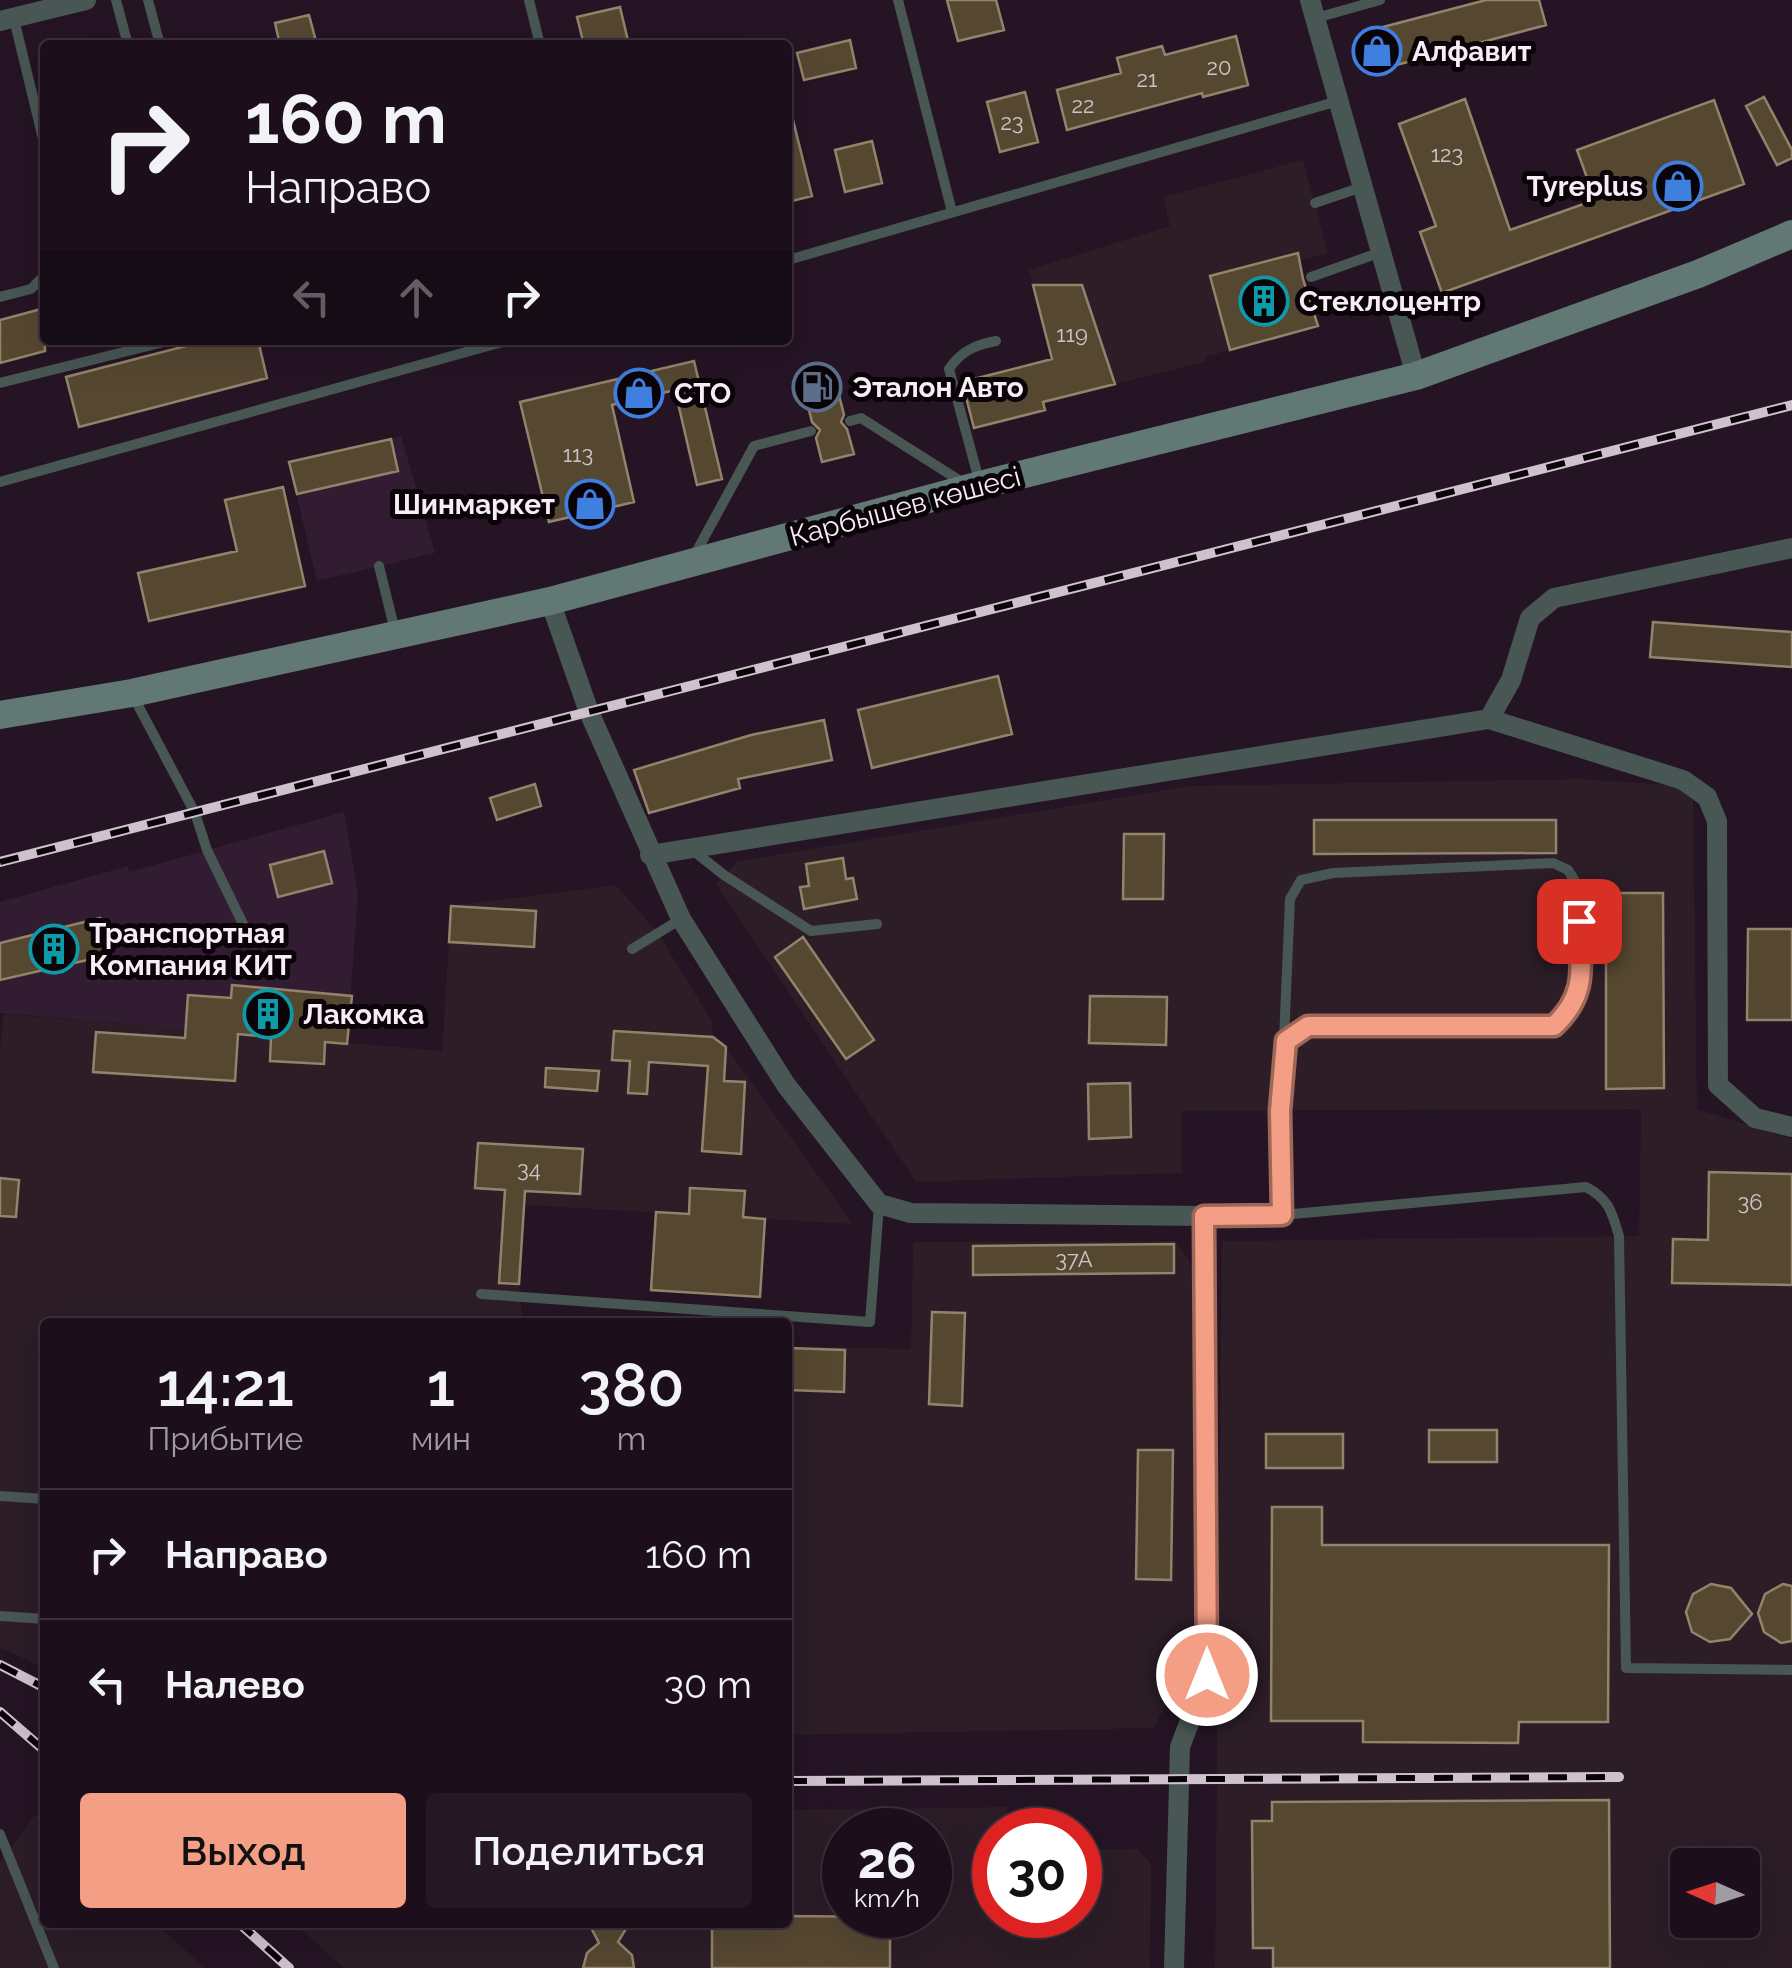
<!DOCTYPE html>
<html lang="ru">
<meta charset="utf-8">
<style>
body{margin:0;font-family:Raleway,sans-serif;background:#251824;color:#f1f3f6;height:100vh;display:flex;flex-direction:column;font-size:38px;white-space:nowrap}
*{box-sizing:border-box;margin:0}
p{font-size:32px;color:#a09ca3}
.icon{flex:none;width:55px;height:55px;fill:none;stroke:currentColor;stroke-width:2;stroke-linecap:round;stroke-linejoin:round}
.map{position:relative;flex:1;overflow:hidden}
.panel{position:absolute;left:40px;top:1318px;width:752px;height:610px;display:flex;flex-direction:column;background:#1c0f1b;border-radius:10px;box-shadow:0 10px 40px #0002,0 0 0 2px #3a2f3a}
.panel>*{flex:none}
.guide{position:absolute;left:40px;top:40px;width:752px;height:305px;border-radius:10px;box-shadow:0 10px 40px #0002,0 0 0 2px #3a2f3a;background:#1c0f1b;color:#f1f3f6;overflow:hidden}
.needle{width:65px;rotate:273deg}
.tools{position:absolute;left:1670px;top:1848px;display:grid;gap:20px}
.tools a{display:grid;place-items:center;width:90px;height:90px;border-radius:10px;background:#1c0f1b;box-shadow:0 10px 40px #0002,0 0 0 2px #3a2f3a;font-size:50px}
.speed{position:absolute;left:822px;top:1808px;display:flex;gap:20px;font-size:50px;font-weight:700;text-align:center}
.speed>*{display:grid;place-content:center;width:130px;height:130px;border-radius:50%;background:#1c0f1b;box-shadow:0 10px 40px #0002,0 0 0 2px #3a2f3a;line-height:1}
.speed small{font-size:25px;font-weight:400}
.speed .limit{border:15px solid #d22;background:#fff;color:#111}
.pin{position:absolute;display:grid;place-items:center;width:85px;height:85px;color:#fff;margin:-42px;border-radius:20px;box-shadow:0 5px 15px #0006}
.me{position:absolute;width:110px;margin:-55px;rotate:0deg;stroke-linejoin:round;filter:drop-shadow(0 0 8px #0008)}
.turn{display:flex;align-items:center;gap:35px;height:210px;padding:0 40px;font-size:45px}
.turn .icon{width:130px;height:130px;stroke-width:2.5}
.turn b{display:block;font-size:70px;line-height:85px}
.lanes{display:flex;align-items:center;height:95px;padding:0 40px;background:#0003;justify-content:center;gap:50px;direction:ltr}
.lanes .off{opacity:.35}
.eta{display:flex;justify-content:space-evenly;align-items:center;height:170px;text-align:center}
.eta b{font-size:60px;font-weight:600;line-height:70px}
.primary-button{display:flex;gap:20px;margin-top:auto;padding:20px 40px}
.primary-button a{flex:1;height:115px;border-radius:10px;background:#f49e86;color:#111;font-size:40px;font-weight:600;line-height:115px;text-align:center}
.primary-button a+a{background:#251824;color:#f1f3f6}
ul{padding:0;list-style:none}
li{display:flex;align-items:center;gap:30px;height:130px;padding:0 40px;border-top:2px solid #3a2f3a}
li div{flex:1}
li b{display:block;font-size:38px}
li em{font-style:normal}
.map>svg:first-child{display:block}
</style>
<div class="map">
<svg width="1792" height="1968" viewBox="0 0 1792 1968">
<rect width="100%" height="100%" fill="#251424"/>
<path fill="#321c31" d="M401 436 435 553 317 581 289 463Z
M344 812 358 893 347 1044 0 1013V902L128 866 129 872Z"/>
<path fill="#2c1d27" fill-rule="evenodd" d="M1303 160 1328 253 1300 260 1298 253 1211 276 1230 350 1205 357V362L1062 397 1029 270 1170 226 1163 197Z
M1583 779 1693 787 1697 1109 1792 1139V1968H1215L1222 1241 1639 1236 1641 1109 1182 1111V1173L916 1182 716 884 738 861 1188 786ZM1688 1865H1742V1920H1688Z
M616 885 658 933 711 1020 713 1037 726 1047 853 1224 525 1205 519 1284 523 1322H45V1668L0 1648V1050L4 1014 442 1051 451 906Z
M1176 1241 1198 1275 1195 1642 1185 1673 1153 1728 788 1735V1346L911 1349 913 1242Z
M1007 1807V1830H995V1915H1080V1849H1137L1151 1864 1150 1968H344L293 1923 788 1922V1810ZM845 1830H930V1915H845Z
M36 1814 45 1822V1922L155 1923 205 1968H0V1862Z"/>
<path fill="#564731" stroke="#93836b" stroke-width="2.5" d="M947 0H996L1004 30 958 41Z
M1486 0H1539L1546 25 1374 71 1364 32Z
M620 7 629 45H584L577 17Z
M309 15 317 45H280L275 23Z
M1236 36 1248 85 1203 97 1202 93 1067 130 1057 90 1121 73 1117 58 1162 46 1165 55Z
M850 40 856 68 804 80 797 53Z
M1025 92 1038 142 1000 152 987 102Z
M1764 97 1792 150V158L1777 165 1746 106Z
M1465 99 1510 230 1595 200 1577 150 1714 100 1744 184 1442 293 1420 232 1436 226 1399 124Z
M793 120 812 196 788 202V121Z
M872 141 882 183 845 192 835 150Z
M1298 253 1303 279 1318 326 1230 350 1210 276Z
M1033 285H1082L1115 384 1043 402 1045 410 974 428 962 382 1052 359Z
M45 308V351L0 363V320Z
M209 340H258L267 378 79 427 66 377Z
M694 361 722 479 697 485 675 390 612 405 634 502 549 522 520 402Z
M827 375 832 392 838 391 844 415 841 422 847 429 854 454 822 462 816 438 820 430 812 422 802 382Z
M391 439 398 471 297 494 289 462Z
M283 487 305 586 149 621 138 573 237 551 225 500Z
M1653 622 1792 632V667L1650 657Z
M998 676 1012 734 872 768 858 710Z
M824 720 832 760 738 779 740 788 649 813 634 770 751 735Z
M535 784 541 806 497 820 490 798Z
M1314 820H1556V853L1314 854Z
M1124 834H1164L1163 899H1123Z
M324 851 332 883 278 897 270 865Z
M843 858 846 879 853 878 857 899 804 909 800 887 809 886 806 864Z
M1606 893H1663L1664 1088 1606 1089Z
M451 906 536 911 534 947 449 942Z
M100 918 109 955 0 980V943Z
M1748 929H1792V1020H1747Z
M803 937 874 1040 846 1059 775 957Z
M232 985 352 996 347 1044 325 1042 324 1064 270 1061 271 1037 238 1034 235 1081 93 1072 96 1032 185 1038 188 995 231 998Z
M1090 996 1167 997 1166 1045 1089 1043Z
M614 1031 713 1037 726 1047 724 1081 745 1082 741 1154 702 1151 708 1066 649 1062 647 1094 628 1093 630 1061 612 1060Z
M546 1068 599 1071 597 1091 545 1087Z
M1130 1083 1131 1137 1089 1139 1088 1084Z
M478 1143 583 1149 580 1194 525 1191 519 1284 499 1283 505 1190 475 1188Z
M1709 1172 1792 1174V1285L1672 1283 1673 1239 1708 1240Z
M0 1178 19 1180 16 1217 0 1216Z
M690 1188 745 1191 743 1217 765 1219 760 1297 651 1290 656 1212 689 1214Z
M1174 1244V1273L973 1275V1246Z
M932 1312 965 1313 962 1406 929 1404Z
M788 1348 845 1350 844 1392 788 1390Z
M1429 1430H1497V1462H1429Z
M1266 1434H1343V1468H1266Z
M1138 1450H1173L1171 1580 1136 1579Z
M1272 1507H1322V1545H1609L1608 1722H1519L1518 1743 1363 1742V1721H1271Z
M1711 1584 1731 1588 1752 1614 1730 1639 1710 1642 1692 1632 1686 1612 1693 1594Z
M1783 1584 1792 1586V1641L1781 1643 1764 1632 1758 1613 1765 1594Z
M1609 1800 1610 1968H1273V1948H1253L1252 1821H1272V1802Z
M788 1916 890 1917V1968H712V1922H788Z
M588 1922H630L618 1942 632 1955 634 1968H583L587 1953 599 1943Z"/>
<g fill="none" stroke-linecap="round" stroke-linejoin="round">
<path stroke="#485654" stroke-width="10" d="M116 0 128 45
M148 0 160 45
M529 0 540 45
M898 0 952 212
M1316 18 1380 0
M14 19 45 147
M1315 203 1362 187
M788 260 1338 101
M1311 277 1381 252
M0 297 31 289 45 275
M0 383 172 340
M850 421 861 418 965 484
M0 482 509 340
M980 484 949 369C961 351 975 345 996 341
M694 556 754 446 811 431
M379 566 395 631
M132 694 195 813 207 850 244 926
M691 849 724 875 811 931 877 924
M632 949 681 919
M1282 1215 1281 1111 1290 899 1301 880 1333 873 1553 863 1568 870 1578 886 1581 991 1569 1011 1554 1026H1308L1286 1041
M1204 1216 1282 1215 1586 1187C1609 1199 1612 1212 1619 1236L1626 1668 1792 1670
M481 1294 870 1322 879 1205
M0 1496 45 1499
M0 1616 45 1619
M0 1834 54 1968"/>
<path stroke="#485654" stroke-width="20" d="M1310 0 1416 376
M0 21 86 0
M550 601 589 712 681 919 786 1085 879 1204 911 1213 1204 1216 1207 1675 1180 1747 1174 1968
M1489 719 1683 780 1707 797 1717 821 1718 1085 1755 1118 1792 1127
M650 855 1489 719 1511 680 1530 618 1554 598 1792 548"/>
<path stroke="#617874" stroke-width="28" d="M0 715 132 693 550 601 980 485 1416 376 1698 274 1792 234"/>
<g stroke="#cfc2ce" stroke-width="10">
<path id="rail" d="M0 862 1792 405
M0 1665 45 1688
M0 1712 45 1751
M788 1781 1619 1777
M238 1922 289 1968"/>
</g>
<use href="#rail" stroke="#0a0409" stroke-width="6" stroke-dasharray="19" stroke-linecap="butt"/>
</g>
<g fill="none" stroke-linecap="round" stroke-linejoin="round">
<g stroke="#9f6757" stroke-width="25">
<path id="route" d="M1207 1675 1204 1216 1282 1215 1280 1111 1286 1041 1308 1026H1554C1589 993 1580 966 1579 921"/>
</g>
<use href="#route" stroke="#f49e86" stroke-width="18"/>
</g>
<defs>
<g id="shop-ring" transform="scale(2.5)"><circle r="9.5" fill="#0a0409" stroke="#3f7fe0" stroke-width="1.5"/><path d="M-5-2.5h2.3a2.7 3.5 0 0 1 5.4 0H5L5.5 6h-11ZM-1.5-2.5h3a1.5 2.3 0 0 0-3 0Z" fill="#3f7fe0"/></g>
<g id="building-ring" transform="scale(2.5)"><circle r="9.5" fill="#0a0409" stroke="#0f9aa8" stroke-width="1.5"/><path d="M-4-6H4V6H1V3H-1V6H-4ZM-2.5-4.3h1.7v1.8h-1.7ZM.8-4.3h1.7v1.8H.8ZM-2.5-1h1.7V.8h-1.7ZM.8-1h1.7V.8H.8Z" fill="#0f9aa8"/></g>
<g id="fuel-ring" transform="scale(2.5)"><circle r="9.5" fill="#0a0409" stroke="#5c6f8a" stroke-width="1.5"/><path d="M-5.5-6h7V0h2V4h1.3V-2.5L3-4.5l.8-.8L6-3V5H2.5V1h-1V6h-7ZM-4.2-4.7v3.2H.2V-4.7Z" fill="#5c6f8a"/></g>
</defs>
<g fill-rule="evenodd">
<use href="#shop-ring" x="1377" y="51"/>
<use href="#shop-ring" x="1678" y="186"/>
<use href="#building-ring" x="1264" y="301"/>
<use href="#fuel-ring" x="817" y="387"/>
<use href="#shop-ring" x="639" y="393"/>
<use href="#shop-ring" x="590" y="504"/>
<use href="#building-ring" x="54" y="949"/>
<use href="#building-ring" x="268" y="1014"/>
</g>
<g text-anchor="middle" stroke-width="10" stroke-linejoin="round" paint-order="stroke">
<g font-size="22" fill="#d0c3c6">
<text x="1219" y="75">20</text>
<text x="1147" y="87">21</text>
<text x="1083" y="113">22</text>
<text x="1012" y="130">23</text>
<text x="1447" y="162">123</text>
<text x="1072" y="342">119</text>
<text x="578" y="462">113</text>
<text x="529" y="1177">34</text>
<text x="1750" y="1210">36</text>
<text x="1074" y="1267">37А</text>
</g>
<g font-size="28" font-weight="bold" fill="#f8ecf7" stroke="#0a0409" text-anchor="start">
<text x="1412" y="61">Алфавит</text>
<text x="1643" y="196" text-anchor="end">Tyreplus</text>
<text x="1299" y="311">Стеклоцентр</text>
<text x="852" y="397">Эталон Авто</text>
<text x="674" y="403">СТО</text>
<text x="555" y="514" text-anchor="end">Шинмаркет</text>
<text x="89" y="943">Транспортная<tspan x="89" dy="32">Компания КИТ</tspan></text>
<text x="303" y="1024">Лакомка</text>
</g>
<g font-size="28" fill="#f8ecf7" stroke="#0a0409">
<text transform="translate(905 506) rotate(-15)" y="10">Карбышев көшесі</text>
</g>
</g>
</svg>
<div class="tools">
<a><svg class="needle" viewBox="-14 -14 28 28"><path d="M0-13l5 13h-10z" fill="#e53935"/><path d="M0 13l5-13h-10z" fill="#a09ca3"/></svg></a>
</div>
<div class="speed"><div>26<small>km/h</small></div><div class="limit">30</div></div>
<div class="pin" style="left:1579px;top:921px;background:#d93025"><svg class="icon" aria-label="arrive" viewBox="0 0 24 24"><path d="M6 21V4h12l-3 4 3 4H6"/></svg></div>
<svg class="me" style="left:1207px;top:1675px" viewBox="-20 -20 40 40"><circle r="17" fill="#f49e86" stroke="#fff" stroke-width="3"/><path d="M0-11L8 9 0 5-8 9z" fill="#fff"/></svg>
<div class="guide">
<div class="turn"><svg class="icon" aria-label="right" viewBox="0 0 24 24"><path d="M7 20v-9h11M14 6l5 5-5 5"/></svg><div><b>160 m</b>Направо</div></div>
<div class="lanes"><svg class="icon off" aria-label="left" viewBox="0 0 24 24"><path d="M17 20v-9H6M10 6l-5 5 5 5"/></svg><svg class="icon off" aria-label="ahead" viewBox="0 0 24 24"><path d="M12 20V5M6 11l6-6 6 6"/></svg><svg class="icon" aria-label="right" viewBox="0 0 24 24"><path d="M7 20v-9h11M14 6l5 5-5 5"/></svg></div>
</div>
<section class="panel">
<div class="eta">
<div><b>14:21</b><p>Прибытие</p></div>
<div><b>1</b><p>мин</p></div>
<div><b>380</b><p>m</p></div>
</div>
<ul>
<li><svg class="icon" aria-label="right" viewBox="0 0 24 24"><path d="M7 20v-9h11M14 6l5 5-5 5"/></svg><div><b>Направо</b></div><em>160 m</em></li>
<li><svg class="icon" aria-label="left" viewBox="0 0 24 24"><path d="M17 20v-9H6M10 6l-5 5 5 5"/></svg><div><b>Налево</b></div><em>30 m</em></li>
</ul>
<div class="primary-button"><a>Выход</a><a>Поделиться</a></div>
</section>
</div>
